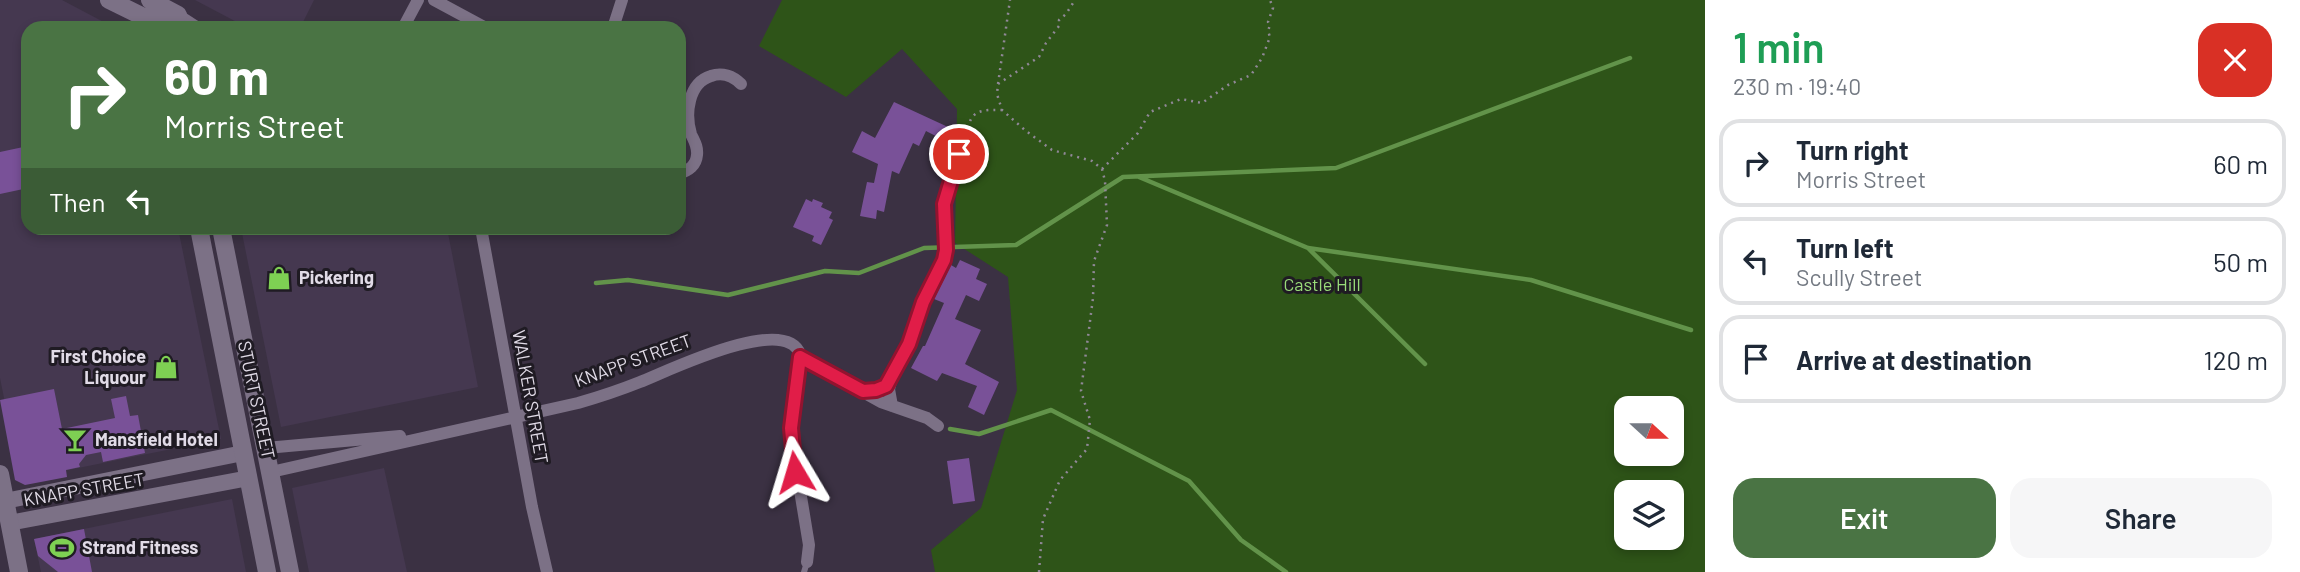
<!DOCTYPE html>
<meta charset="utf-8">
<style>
body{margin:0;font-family:Barlow,sans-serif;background:#f6f6f7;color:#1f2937;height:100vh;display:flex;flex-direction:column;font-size:26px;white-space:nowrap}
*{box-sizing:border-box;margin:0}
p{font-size:23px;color:#747a83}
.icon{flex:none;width:38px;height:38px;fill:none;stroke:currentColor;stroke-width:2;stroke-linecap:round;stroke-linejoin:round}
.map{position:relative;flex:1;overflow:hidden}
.drawer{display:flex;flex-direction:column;background:#fff;width:595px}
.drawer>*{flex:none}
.guide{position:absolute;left:21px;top:21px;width:665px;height:214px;border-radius:21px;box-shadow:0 4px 10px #0003;background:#4a7444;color:#fff;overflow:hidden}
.needle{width:46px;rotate:111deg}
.tools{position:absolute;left:1614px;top:396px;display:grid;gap:14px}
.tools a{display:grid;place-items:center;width:70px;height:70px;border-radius:14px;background:#fff;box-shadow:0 4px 10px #0003;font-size:35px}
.pin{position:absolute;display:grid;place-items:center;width:60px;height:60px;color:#fff;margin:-30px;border:4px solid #fff;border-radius:50%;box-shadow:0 2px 7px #0007}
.me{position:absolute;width:77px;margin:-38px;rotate:353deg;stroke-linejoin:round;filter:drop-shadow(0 0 5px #0008)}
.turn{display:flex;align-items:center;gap:24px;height:147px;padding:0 28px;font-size:32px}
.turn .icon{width:91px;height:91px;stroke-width:2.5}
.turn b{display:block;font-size:49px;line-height:60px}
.then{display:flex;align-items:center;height:66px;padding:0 28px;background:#0003;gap:14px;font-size:26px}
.round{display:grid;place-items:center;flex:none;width:74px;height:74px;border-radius:21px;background:#f6f6f7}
.overview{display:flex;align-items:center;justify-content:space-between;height:119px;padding:0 28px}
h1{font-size:42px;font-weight:600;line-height:52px;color:#1e9e55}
.primary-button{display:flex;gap:14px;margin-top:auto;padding:14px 28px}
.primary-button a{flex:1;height:80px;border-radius:21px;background:#4a7444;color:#fff;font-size:28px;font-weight:600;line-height:80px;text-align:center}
.primary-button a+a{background:#f6f6f7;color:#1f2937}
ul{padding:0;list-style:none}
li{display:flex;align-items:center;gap:21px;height:88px;margin:0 14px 10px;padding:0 14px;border:4px solid #e0e1e3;border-radius:21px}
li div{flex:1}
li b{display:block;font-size:26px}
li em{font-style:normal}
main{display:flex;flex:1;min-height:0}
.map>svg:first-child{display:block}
</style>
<main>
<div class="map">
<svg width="1705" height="572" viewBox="0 0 1705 572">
<rect width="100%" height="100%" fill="#3b3143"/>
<path fill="#453850" d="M0 0H62L115 28H28V228H178L221 439 24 479 20 477 0 378Z
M195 0H314L300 28H248Z
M241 228H447L478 387 281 427Z
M384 468 407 572H309L292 488Z
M232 499 246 572H41L34 539Z"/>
<path fill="#2e5418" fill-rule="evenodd" d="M782 0H1705V572H935L931 550 981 508 1017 390 1008 277 955 243 957 109 902 49 846 97 759 46ZM1626 408H1671V453H1626ZM1626 492H1671V537H1626Z"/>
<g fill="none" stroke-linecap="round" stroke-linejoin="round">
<path stroke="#62934a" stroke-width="4.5" d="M1139 177 1308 248 1531 280 1691 330
M1309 249 1425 364
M596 283 628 280 728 295 825 271 859 273 924 248 1016 245 1123 177 1336 168 1630 58
M950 429 979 434 1051 410 1189 481 1241 540 1286 572"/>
</g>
<path fill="#795198" d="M894 102 961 133 955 146 926 131 919 146 913 143 899 174 892 171 884 212 877 210 876 219 860 216 867 182 874 183 878 164 852 152 862 131 875 138Z
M28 146V188L0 194V152Z
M806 199 812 202 813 199 823 203 821 207 832 212 829 218 833 220 821 245 812 241 814 236 793 227Z
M960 260 980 269 976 279 987 284 979 301 966 295 955 319 981 330 965 364 999 382 984 415 968 407 977 386 942 373 937 381 911 368 923 346H925L944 303 934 299 951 265 956 268Z
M54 389 62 429 115 418 111 399 126 396 130 416 138 415 145 453 103 462 101 452 86 455 79 464 80 467 66 470 67 477 25 485 15 480 0 400Z
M969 458 975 501 953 504 947 461Z
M84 529 92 572H58L38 556 34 539Z"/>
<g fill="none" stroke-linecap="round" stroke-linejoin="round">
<path stroke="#908897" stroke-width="2.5" stroke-dasharray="2 5" stroke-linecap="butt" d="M998 84 1010 0
M963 141C972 114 971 109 1002 110
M1102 169 1138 133 1150 112 1181 99 1202 103 1228 85 1251 75 1262 58 1270 37 1268 31 1270 25 1268 22 1273 8 1270 0
M1039 572 1043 519 1060 480 1087 449 1090 420 1081 391 1093 298 1094 261 1107 225 1105 181 1102 169 1092 161 1052 150 1026 131 1002 110 997 94 998 84 1039 57 1046 43 1059 26V20L1066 14 1075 0"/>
<path stroke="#7c7186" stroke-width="6" d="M804 572 807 562"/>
<path stroke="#7c7186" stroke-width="12" d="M434 0 486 28
M178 15 198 28
M403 28 418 0
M613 28 622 0
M679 174C689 170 696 166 697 155 698 146 694 141 691 134 685 114 688 83 711 76 722 72 733 76 741 84
M481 228 532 507 547 572
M800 357 881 402 927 418 938 426
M892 406 889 389 892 378 909 344 923 302 945 257 946 227 944 204 959 154
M266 448 400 436
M271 472 578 403C599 397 620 390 640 382 666 372 785 313 800 354L791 436 809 545 807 562"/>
<path stroke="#7c7186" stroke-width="16" d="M5 501 243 453
M9 523 249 478"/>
<path stroke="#7c7186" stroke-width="18" d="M109 0 166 28
M150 0 178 15
M199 228 267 572
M221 228 290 572
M0 474 19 572"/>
</g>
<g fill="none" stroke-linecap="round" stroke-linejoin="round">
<g stroke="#92132f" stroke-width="18">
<path id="route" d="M795 472 791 428 800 357 863 391 876 390 886 386 909 344 923 302 944 260 946 250 944 204 959 154"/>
</g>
<use href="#route" stroke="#e11d48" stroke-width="12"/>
</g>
<defs>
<g id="shop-bare" transform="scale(1.89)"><path d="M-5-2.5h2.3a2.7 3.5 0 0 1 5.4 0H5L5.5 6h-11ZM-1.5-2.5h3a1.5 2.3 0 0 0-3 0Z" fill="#7ed053" stroke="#1f1b23" stroke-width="2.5" paint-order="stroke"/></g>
<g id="bar-bare" transform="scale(1.89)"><path d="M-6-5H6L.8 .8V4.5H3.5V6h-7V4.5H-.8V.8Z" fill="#7ed053" stroke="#1f1b23" stroke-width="2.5" paint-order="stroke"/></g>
<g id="stadium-bare" transform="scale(1.89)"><path d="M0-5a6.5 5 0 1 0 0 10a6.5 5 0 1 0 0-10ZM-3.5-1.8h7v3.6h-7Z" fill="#7ed053" stroke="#1f1b23" stroke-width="2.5" paint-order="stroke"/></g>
</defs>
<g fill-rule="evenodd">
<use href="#shop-bare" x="279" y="278"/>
<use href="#shop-bare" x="166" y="367"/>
<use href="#bar-bare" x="75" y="440"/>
<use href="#stadium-bare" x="62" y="548"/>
</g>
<g text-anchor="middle" stroke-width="6" stroke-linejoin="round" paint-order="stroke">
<g font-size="18" font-weight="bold" fill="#e1dbe7" stroke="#1f1b23" text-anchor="start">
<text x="299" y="284">Pickering</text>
<text x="146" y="363" text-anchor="end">First Choice<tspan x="146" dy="21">Liquour</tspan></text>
<text x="95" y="446">Mansfield Hotel</text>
<text x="82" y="554">Strand Fitness</text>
</g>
<g font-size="18" fill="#99db79" stroke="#1f1b23">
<text x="1322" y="291">Castle Hill</text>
</g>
<g font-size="18" fill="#e1dbe7" stroke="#1f1b23">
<text transform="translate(633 361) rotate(-20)" y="6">KNAPP STREET</text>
<text transform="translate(530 397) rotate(80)" y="6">WALKER STREET</text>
<text transform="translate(256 400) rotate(78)" y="6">STURT STREET</text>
<text transform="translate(84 490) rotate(-10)" y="6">KNAPP STREET</text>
</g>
</g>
</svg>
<div class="tools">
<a><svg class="needle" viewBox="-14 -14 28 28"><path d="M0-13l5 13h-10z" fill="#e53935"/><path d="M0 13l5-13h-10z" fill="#747a83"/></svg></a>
<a><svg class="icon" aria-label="layers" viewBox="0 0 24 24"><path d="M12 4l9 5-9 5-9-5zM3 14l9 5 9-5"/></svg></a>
</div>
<div class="pin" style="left:959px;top:154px;background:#d93025"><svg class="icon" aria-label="arrive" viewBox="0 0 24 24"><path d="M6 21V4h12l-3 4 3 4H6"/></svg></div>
<svg class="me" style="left:795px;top:472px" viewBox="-20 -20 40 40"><path d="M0-17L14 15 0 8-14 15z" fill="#e11d48" stroke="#fff" stroke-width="4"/></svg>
<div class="guide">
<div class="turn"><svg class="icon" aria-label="right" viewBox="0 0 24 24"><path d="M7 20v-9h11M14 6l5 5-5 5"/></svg><div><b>60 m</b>Morris Street</div></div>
<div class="then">Then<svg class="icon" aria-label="left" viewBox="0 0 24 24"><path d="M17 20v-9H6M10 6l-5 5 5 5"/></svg></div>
</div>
</div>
<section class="drawer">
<div class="overview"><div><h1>1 min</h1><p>230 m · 19:40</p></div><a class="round" style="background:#d93025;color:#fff"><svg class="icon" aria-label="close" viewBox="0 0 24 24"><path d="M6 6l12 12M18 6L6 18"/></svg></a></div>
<ul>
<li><svg class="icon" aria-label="right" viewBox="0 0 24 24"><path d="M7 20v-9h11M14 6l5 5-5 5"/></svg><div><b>Turn right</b><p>Morris Street</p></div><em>60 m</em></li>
<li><svg class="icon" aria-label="left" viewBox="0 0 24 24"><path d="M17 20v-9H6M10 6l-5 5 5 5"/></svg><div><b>Turn left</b><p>Scully Street</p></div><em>50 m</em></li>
<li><svg class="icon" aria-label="arrive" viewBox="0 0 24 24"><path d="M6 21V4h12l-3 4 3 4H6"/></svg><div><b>Arrive at destination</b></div><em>120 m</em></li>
</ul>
<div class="primary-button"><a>Exit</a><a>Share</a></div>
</section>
</main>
